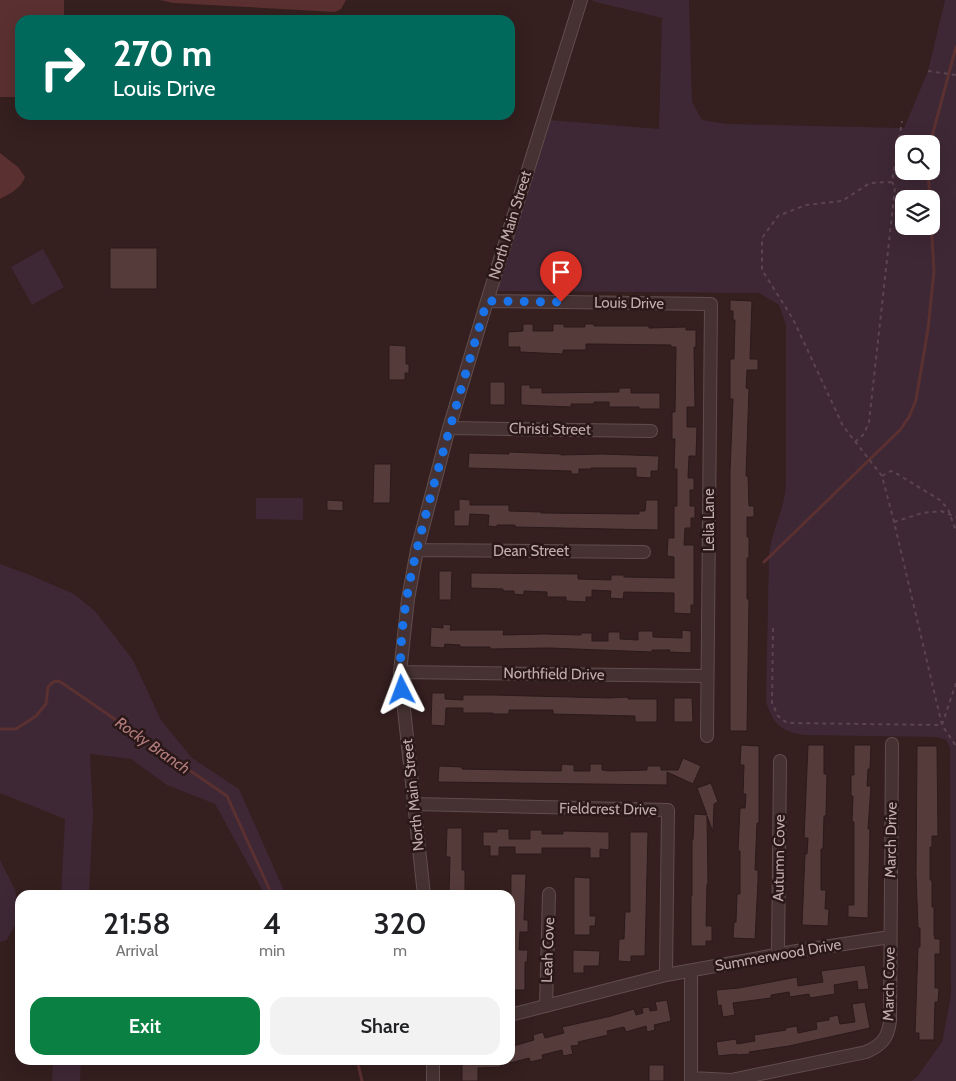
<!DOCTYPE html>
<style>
body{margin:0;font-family:Cabin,sans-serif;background:#f2f2f2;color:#202124;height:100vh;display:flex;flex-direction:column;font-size:19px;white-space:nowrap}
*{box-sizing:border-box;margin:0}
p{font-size:16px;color:#757577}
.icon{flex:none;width:28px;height:28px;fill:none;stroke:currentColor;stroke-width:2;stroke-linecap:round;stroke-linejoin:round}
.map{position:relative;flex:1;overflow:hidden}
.side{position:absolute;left:15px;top:890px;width:500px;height:175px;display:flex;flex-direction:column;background:#fff;border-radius:15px;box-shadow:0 5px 20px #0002}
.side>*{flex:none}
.guide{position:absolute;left:15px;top:15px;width:500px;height:105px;border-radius:15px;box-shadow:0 5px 20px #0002;background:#00695c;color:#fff;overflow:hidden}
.fabs{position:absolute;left:895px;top:135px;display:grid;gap:10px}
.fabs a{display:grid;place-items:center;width:45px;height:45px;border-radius:10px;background:#fff;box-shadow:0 5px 20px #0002;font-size:25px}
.pin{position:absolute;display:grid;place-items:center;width:42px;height:42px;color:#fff;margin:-51px -21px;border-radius:50% 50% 50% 0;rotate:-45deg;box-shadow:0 0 5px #0007}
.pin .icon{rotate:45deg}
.me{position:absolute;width:55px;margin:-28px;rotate:357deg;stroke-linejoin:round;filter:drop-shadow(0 0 4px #0008)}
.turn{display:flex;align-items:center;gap:18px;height:105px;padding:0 15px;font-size:22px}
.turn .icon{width:65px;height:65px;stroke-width:2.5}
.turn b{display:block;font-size:35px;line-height:42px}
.eta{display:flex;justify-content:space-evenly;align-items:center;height:85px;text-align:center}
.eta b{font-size:30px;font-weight:600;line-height:35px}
.button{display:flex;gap:10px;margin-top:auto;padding:10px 15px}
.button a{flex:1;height:58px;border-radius:15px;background:#0b8043;color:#fff;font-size:20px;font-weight:600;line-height:58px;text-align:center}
.button a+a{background:#f2f2f2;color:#202124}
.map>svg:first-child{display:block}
</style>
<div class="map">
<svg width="956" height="1081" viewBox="0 0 956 1081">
<rect width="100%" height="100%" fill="#351f1f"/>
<path fill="#3e2835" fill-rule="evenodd" d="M593 0H689L692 102 702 120 727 124 904 128 928 71 945 0H956V1081H911L916 1078 942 1042 951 996 950 747 946 740 936 737 804 735C781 732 772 723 766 701L769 554C772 530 784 510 786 485V325L779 305 759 293 496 291 549 120 659 129 662 18 592 1ZM904 144H931V171H904ZM904 199H931V226H904Z
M43 249 64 287 32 305 11 267Z
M256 498H303V520L256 519Z
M0 564 30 575 74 594 95 611 133 660 161 720 192 758 239 789 286 895H265L215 804 167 785 131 759 90 754 93 813 89 895H61L65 819 0 793Z
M0 860 15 890 20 915 7 940 0 942Z
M53 1060H81L80 1081H52Z"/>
<path fill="#5b3031" d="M0 0H64V20H20V97H0Z
M160 0H346L341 9 335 12 173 3Z
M0 153 18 167 25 177C21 188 10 194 0 199Z"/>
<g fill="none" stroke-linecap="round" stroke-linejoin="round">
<path stroke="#5b3031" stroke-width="3" d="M899 141 907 139 931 140
M930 144 956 47
M928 171 930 199
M764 562 900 430 909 417 916 400 928 329 934 271 931 222
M0 729H16L36 716 46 704 48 687 53 682 59 681 65 685 227 796 272 895
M357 1060 362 1081"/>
</g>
<path fill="#563b3b" stroke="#2c1a1a" d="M110 248H157V289H110Z
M730 300 752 301 750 359H758V370H747L746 388 749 389 746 476H748L749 506H754V517H747V537H749V558H747V599H749L747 731H730V471L733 399H730V359H734L735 320H733V311H730Z
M523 324H533V331H553V324H564V327H585V324H594V326H649V328L686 327V330H696V347H694L695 407H687V427H697L696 456H689L688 478H694V490H690V506H695V518H691V528H685L684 545H694V605H691V614L674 613V593L624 592 623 599 610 598 611 591 592 590V597H586V602L566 601V597H547V592L524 591V595L514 594V591H503V589L471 588V573L578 574V579L611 580V575H624V577L674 578V557L667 556 668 538H674V506H677V469H674L675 439H672V412H675L676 347H671V345L594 344H586V350H563V354L520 352V347H508V332L523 331Z
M389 345 406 346V364H409V373H405V380H389Z
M490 382H505V405H490Z
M521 385H530V388H542V393L619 392V388H631V393H660V409H639V407H609V402H594V404H571V407L521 405Z
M509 452 561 454V455L602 454 659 456 658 471H651V478L636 477V468H591V469H579V474H571V471L468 468 469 453 509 454Z
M374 464H391L390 503H373Z
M459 499 470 500V505H509V511L541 512V513L639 514V511H645L646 500H658V530L515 527V525H497V527L488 526 489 515 470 514 469 526H454V510H459Z
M327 500 343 501V511L327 510Z
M439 571H452L451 600H439Z
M443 624 451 625 450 630H504L503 635 544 634 581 635V633H592V641H608V632H620V639L638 640V631H653V637L682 638V630L691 631V653L669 652 670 650H652V652L550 648 490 649V647H460V645L445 644 444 648 430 647 431 627 443 628Z
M432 693H445V699L463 700V695H493L609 698 628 697V699H657V722H635V716L553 714V710H509V714H493V713H463V708H446L445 726 431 725Z
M674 698H692L693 722H674Z
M741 745 759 746V823H757L755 870H758V881L755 939 733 938 734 922H736L737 894H740V851H738L740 808H745L746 794H743L744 765H740Z
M808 745H824V774H827L826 816H824L823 849H821V890H826L825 909H829L828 926 802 925 805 854H807L808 838H804Z
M854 745H871L870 769H868L867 786H871L868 829H870L868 918 848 917V905H854V822H852L853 796H851V775H854Z
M917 746H937L938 836H932V847H930V880H932V907H934V934L935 939H940V954H935V988H939L938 1002H935L934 1040H919V1033H915L918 947H920V928H918L916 874Z
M683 758 701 766 693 784 667 772V785L438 782 439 766 462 767V769L561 771 562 764 574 765V771H590V764H602V770L609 771 647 770V766H661V770H678Z
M711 783 718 802 714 804 713 832 707 816 708 884H707L706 926H712V941H706V946H691V896H692V840H693L694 814 707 815 697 788Z
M447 828H462V870H465V894H449L450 857H446Z
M497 829H509V839H530V830H542V834H563V831L609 832V850L600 849V858H590V848H542V854H515V847H499V856H490V846H483V832H497Z
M630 832H648L645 956H631V962L618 961 619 939H624L625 912H630Z
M511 874H526L524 920H528V932H520L519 950H528L527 962H525V990H510Z
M574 877 590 878V916H596L595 926H590V935H574Z
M573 950 600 951 599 966H584V973H573Z
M865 965 869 989 858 990 857 981 834 985 835 994 810 998 809 994 790 997 789 992 771 995V998L733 1003 735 1015 723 1017 721 1005 718 1006 716 990 739 988 797 977 798 986 823 982 821 971Z
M667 1000 671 1021 654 1025 655 1030 647 1032 646 1026 626 1032 624 1027 607 1031 608 1035 578 1042 579 1045 571 1046 573 1054 563 1056 562 1050 542 1055 543 1059 530 1062 529 1058 510 1063V1047L534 1040 533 1035 543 1032 545 1038 564 1033 562 1027 611 1016 634 1009 636 1015 643 1013 642 1008 649 1007 650 1011 657 1010 655 1002Z
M865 1002 870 1028 789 1046 749 1052 750 1054 737 1055V1054L718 1056 716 1042 736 1039 737 1044 755 1041 754 1035 786 1030 785 1028 797 1026 798 1033 817 1029 816 1022 829 1020V1017L838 1015 840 1024 855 1022 852 1004Z
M462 1060H499L501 1067 478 1068V1081H462Z
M649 1065H664V1081H649Z"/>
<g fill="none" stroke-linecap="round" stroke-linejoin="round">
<g stroke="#614d4d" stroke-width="14">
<path id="minor" d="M487 301 711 304 707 736
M449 428 651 431
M417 550 644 552
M400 672 707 676
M413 804 668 810 666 975
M424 895 400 672 408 599 417 550 449 428 487 301 581 0
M778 954 780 761
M691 971V1081
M546 1006 549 894
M510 1015 666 975 797 951 890 937
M433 1060V1081
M691 1078 731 1080 866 1052C882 1045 888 1038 890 1021L892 744"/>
</g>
<path stroke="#5b444e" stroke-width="2" stroke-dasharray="4 4" stroke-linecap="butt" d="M928 71 956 75
M855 442 864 434 869 422 894 197 895 187 892 182
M882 476 891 471 894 472 940 500 948 509 956 531
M894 522 922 513 941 511 956 517
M773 628 772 703 778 716 787 723 942 725 894 522 882 476 843 426 793 319 762 270V238L778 216 806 205 842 201 870 183 892 182 902 121
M956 683 942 725 956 746"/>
<use href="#minor" stroke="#463232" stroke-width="12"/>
</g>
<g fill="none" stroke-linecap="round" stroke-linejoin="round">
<path stroke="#1a73e8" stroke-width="9" stroke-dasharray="0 16.2" d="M402 690C395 628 415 555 431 495 449 430 468 365 487 301L561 302"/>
</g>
<g text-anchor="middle" stroke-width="5" stroke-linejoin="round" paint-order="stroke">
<g font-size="15" fill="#c3acac" stroke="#2a1818">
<text transform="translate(510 225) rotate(-73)" y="5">North Main Street</text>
<text transform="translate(629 303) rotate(1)" y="5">Louis Drive</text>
<text transform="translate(550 429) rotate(1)" y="5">Christi Street</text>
<text transform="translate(709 520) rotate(-90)" y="5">Lelia Lane</text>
<text x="531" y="556">Dean Street</text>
<text transform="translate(554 674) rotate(1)" y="5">Northfield Drive</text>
<text transform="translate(413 795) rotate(-96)" y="5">North Main Street</text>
<text transform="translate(608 809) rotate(1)" y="5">Fieldcrest Drive</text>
<text transform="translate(891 840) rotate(-89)" y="5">March Drive</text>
<text transform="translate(779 858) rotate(-89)" y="5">Autumn Cove</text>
<text transform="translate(548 950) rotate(-88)" y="5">Leah Cove</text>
<text transform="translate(778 955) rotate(-10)" y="5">Summerwood Drive</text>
<text transform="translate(889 984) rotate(-89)" y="5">March Cove</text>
</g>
<g font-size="16" font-style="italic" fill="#b17b7c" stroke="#2a1818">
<text transform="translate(153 745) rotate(35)" y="6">Rocky Branch</text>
</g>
</g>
</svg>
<div class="fabs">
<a><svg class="icon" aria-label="search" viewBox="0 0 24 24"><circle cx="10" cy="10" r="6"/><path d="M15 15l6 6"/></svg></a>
<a><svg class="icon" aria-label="layers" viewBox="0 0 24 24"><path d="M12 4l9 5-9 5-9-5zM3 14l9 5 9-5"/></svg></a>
</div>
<div class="pin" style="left:561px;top:302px;background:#d93025"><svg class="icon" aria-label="arrive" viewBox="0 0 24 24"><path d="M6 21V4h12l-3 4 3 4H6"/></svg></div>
<svg class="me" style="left:402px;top:690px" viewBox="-20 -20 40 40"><path d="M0-17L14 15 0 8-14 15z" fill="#1a73e8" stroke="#fff" stroke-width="4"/></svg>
<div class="guide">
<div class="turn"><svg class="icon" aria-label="right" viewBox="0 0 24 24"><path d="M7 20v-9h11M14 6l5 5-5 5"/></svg><div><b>270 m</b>Louis Drive</div></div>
</div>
<section class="side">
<div class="eta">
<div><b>21:58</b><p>Arrival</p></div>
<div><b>4</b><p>min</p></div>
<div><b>320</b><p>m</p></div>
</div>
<div class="button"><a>Exit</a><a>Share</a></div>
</section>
</div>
